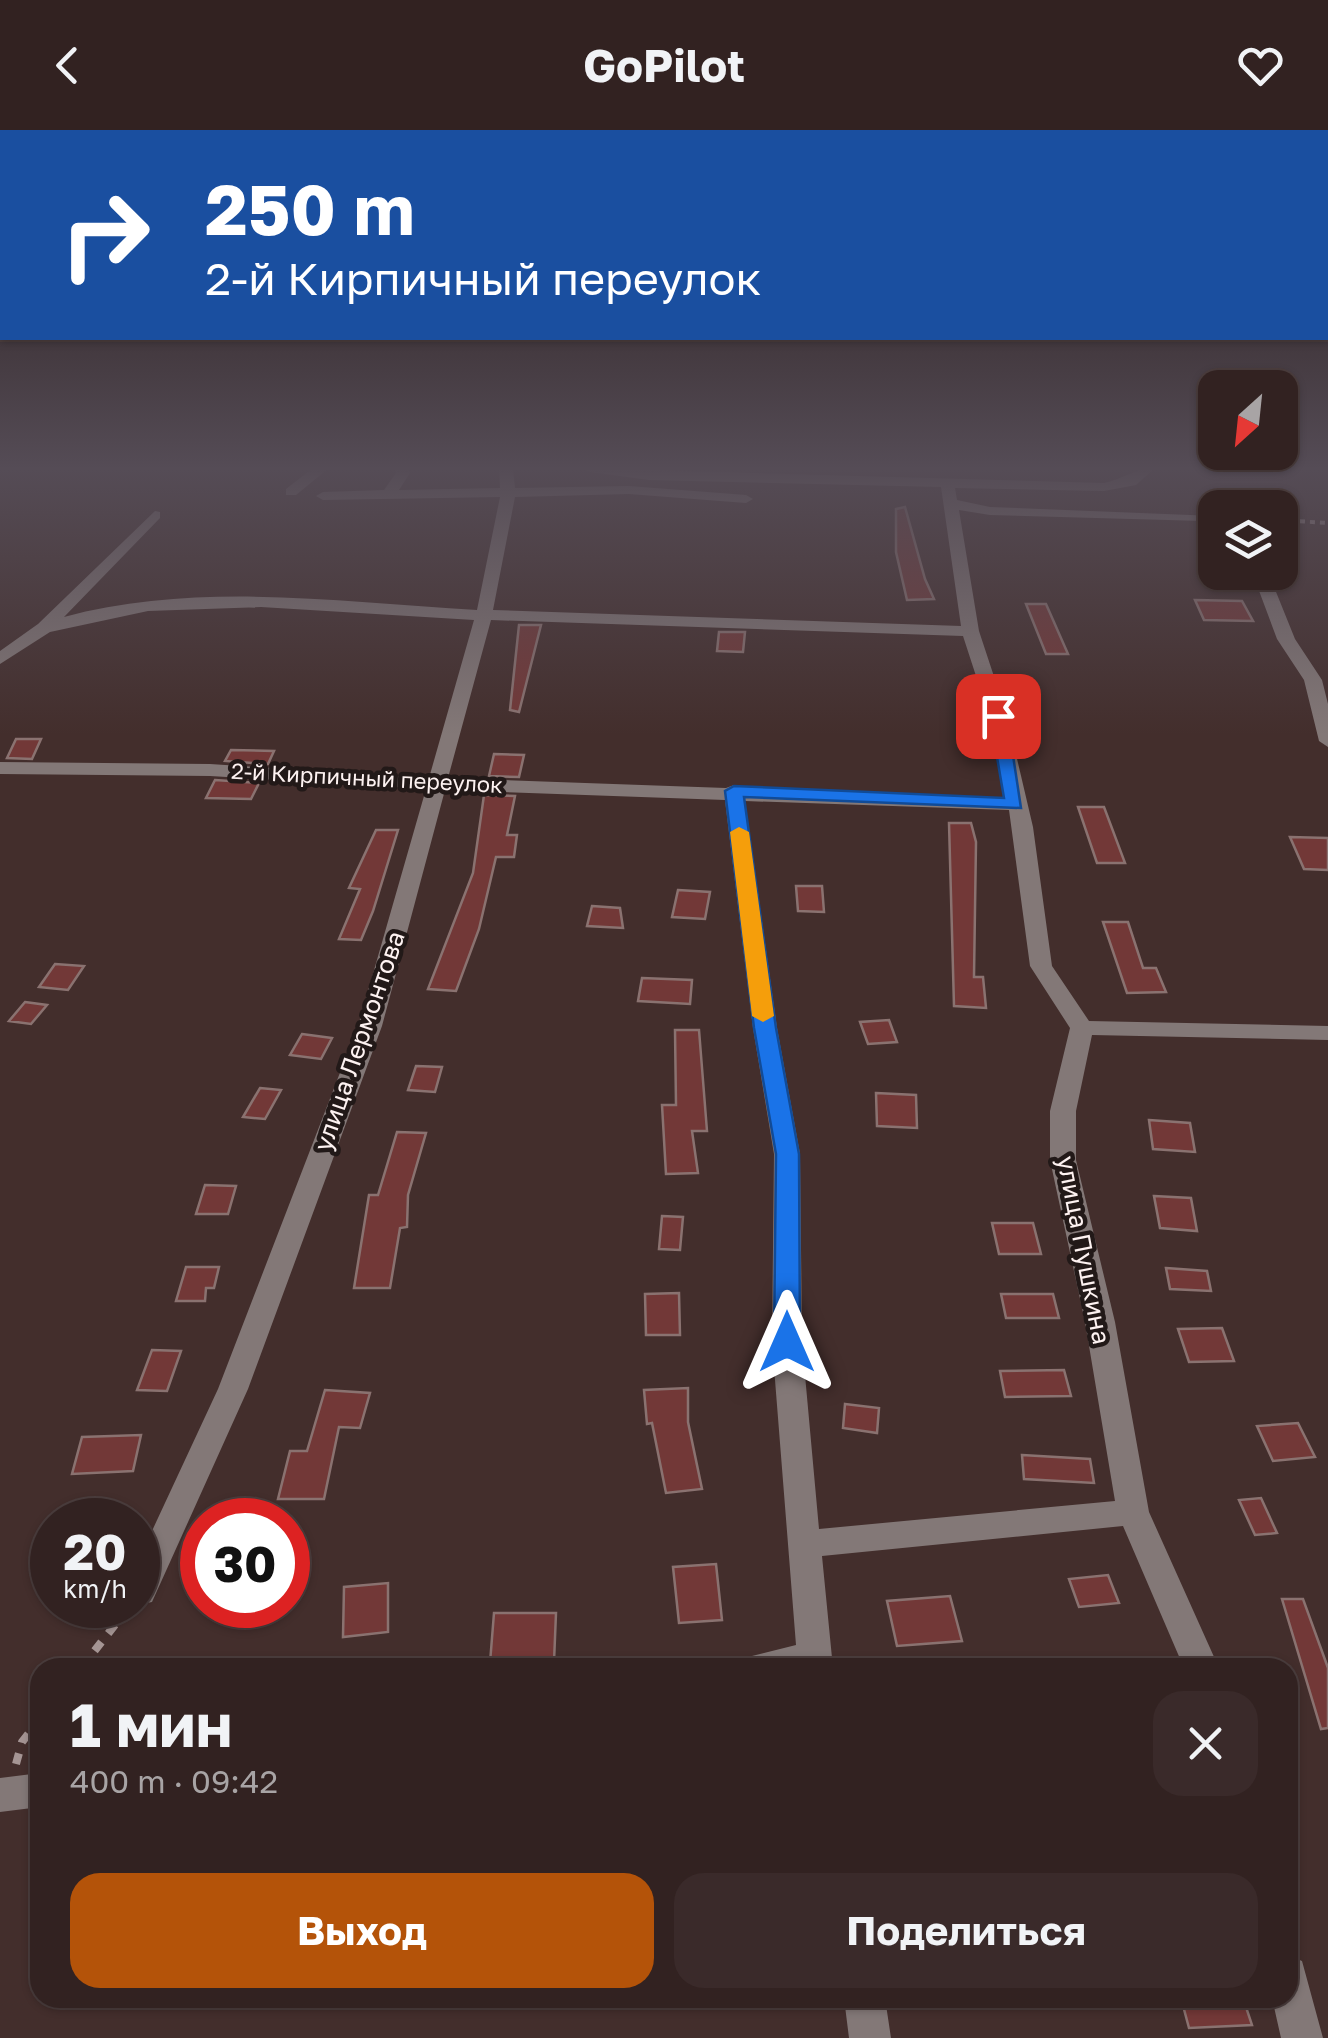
<!DOCTYPE html>
<html lang="ru">
<meta charset="utf-8">
<style>
body{margin:0;font-family:"Golos Text",sans-serif;background:#3a2a2a;color:#f1f3f6;height:100vh;display:flex;flex-direction:column;font-size:38px;white-space:nowrap}
*{box-sizing:border-box;margin:0}
p{font-size:32px;color:#a8a4a5}
.icon{flex:none;width:55px;height:55px;fill:none;stroke:currentColor;stroke-width:2;stroke-linecap:round;stroke-linejoin:round}
.map{position:relative;flex:1;overflow:hidden}
.sheet{position:absolute;left:30px;top:1528px;width:1268px;height:350px;display:flex;flex-direction:column;background:#322221;border-radius:30px;box-shadow:0 2px 8px #0004,0 0 0 2px #4d3f3f}
.sheet>*{flex:none}
.top-card{position:absolute;left:0px;top:0px;width:1330px;height:210px;box-shadow:0 2px 8px #0004,0 0 0 2px #4d3f3f;background:#1a4fa0;color:#fff;overflow:hidden}
.needle{width:65px;rotate:207deg}
.controls{position:absolute;left:1198px;top:240px;display:grid;gap:20px}
.controls a{display:grid;place-items:center;width:100px;height:100px;border-radius:20px;background:#322221;box-shadow:0 2px 8px #0004,0 0 0 2px #4d3f3f;font-size:50px}
.speed{position:absolute;left:30px;top:1368px;display:flex;gap:20px;font-size:50px;font-weight:700;text-align:center}
.speed>*{display:grid;place-content:center;width:130px;height:130px;border-radius:50%;background:#322221;box-shadow:0 2px 8px #0004,0 0 0 2px #4d3f3f;line-height:1}
.speed small{font-size:25px;font-weight:400}
.speed .limit{border:15px solid #d22;background:#fff;color:#111}
.pin{position:absolute;display:grid;place-items:center;width:85px;height:85px;color:#fff;margin:-42px;border-radius:20px;box-shadow:0 5px 15px #0006}
.me{position:absolute;width:110px;margin:-55px;rotate:0deg;stroke-linejoin:round;filter:drop-shadow(0 0 8px #0008)}
.turn{display:flex;align-items:center;gap:35px;height:210px;padding:0 40px;font-size:45px}
.turn .icon{width:130px;height:130px;stroke-width:2.5}
.turn b{display:block;font-size:70px;line-height:85px}
.round{display:grid;place-items:center;flex:none;width:105px;height:105px;border-radius:30px;background:#3a2a2a}
.headline{display:flex;align-items:center;justify-content:space-between;height:170px;padding:0 40px}
h1{font-size:60px;font-weight:700;line-height:75px}
.primary-button{display:flex;gap:20px;margin-top:auto;padding:20px 40px}
.primary-button a{flex:1;height:115px;border-radius:30px;background:#b45309;color:#fff;font-size:40px;font-weight:700;line-height:115px;text-align:center}
.primary-button a+a{background:#3a2a2a;color:#f1f3f6}
header{display:flex;justify-content:space-between;align-items:center;height:130px;padding:0 40px;background:#322221;font-size:45px;font-weight:700}
.map>svg:first-child{display:block}
</style>
<header><svg class="icon" aria-label="back" viewBox="0 0 24 24"><path d="M15 5l-7 7 7 7"/></svg>GoPilot<svg class="icon" aria-label="heart" viewBox="0 0 24 24"><path d="M12 20l-8-8c-3-5 5-10 8-4 3-6 11-1 8 4z"/></svg></header>
<div class="map">
<svg width="1328" height="1908" viewBox="0 0 1328 1908">
<rect width="100%" height="100%" fill="#432e2c"/>
<path fill="#723837" stroke="#8a7270" stroke-width="2.5" d="M905 377 925 449 934 469 907 470 896 422V379Z
M1195 470 1242 471 1253 491 1204 490Z
M1026 474H1046L1068 524H1046Z
M519 495H541L519 582 510 580Z
M719 502H745L743 522 717 521Z
M16 609H41L32 629 7 628Z
M231 620 274 621 268 634 225 631Z
M494 624 524 625 519 647 489 646Z
M215 650 259 653 251 669 206 668Z
M484 665 515 666 507 705H517L514 727H496L479 799 456 861 428 859 473 743Z
M1078 677H1104L1125 733H1097Z
M949 693H971L976 712 974 847H983L986 878 954 876Z
M376 700H398L373 781 361 810 339 809 360 759 349 758Z
M1290 707 1328 708V740L1304 739Z
M796 756H822L824 782 798 781Z
M678 760 710 762 705 789 672 787Z
M592 776 620 778 623 798 587 796Z
M1103 792H1128L1143 838H1156L1166 862 1127 863Z
M55 834 84 836 68 860 39 857Z
M642 848 692 850 690 874 638 871Z
M25 872 47 875 31 894 9 891Z
M889 890 897 912 868 914 860 892Z
M675 900H699L707 1001H692L698 1043 666 1044 662 975H676Z
M302 904 332 908 321 929 290 925Z
M416 936 442 937 435 962 408 960Z
M260 958 281 960 265 989 243 987Z
M876 963 916 965 917 998 877 996Z
M1149 990 1190 993 1195 1022 1153 1019Z
M397 1002 426 1003 408 1065 407 1097 400 1098 390 1158H354L369 1065H378Z
M205 1055 236 1056 228 1084H196Z
M1154 1066 1191 1068 1197 1101 1160 1098Z
M662 1086 683 1087 680 1120 659 1119Z
M992 1093H1033L1041 1124H999Z
M186 1137H219L214 1158H206L205 1171H176Z
M1166 1138 1207 1141 1211 1161 1170 1159Z
M679 1163 680 1205H646L645 1164Z
M1001 1164H1053L1059 1188H1006Z
M1222 1198 1234 1231 1189 1232 1178 1199Z
M152 1220 181 1221 167 1261 137 1260Z
M1064 1240 1071 1266 1005 1267 1000 1241Z
M688 1258V1292L702 1359 666 1363 652 1293 647 1294 644 1260Z
M325 1260 370 1263 360 1298 339 1297 324 1369H278L290 1321H307Z
M845 1274 879 1278 877 1303 843 1298Z
M1298 1293 1315 1327 1273 1331 1257 1296Z
M141 1305 133 1341 72 1344 82 1307Z
M1022 1325 1090 1329 1094 1353 1024 1349Z
M1261 1368 1277 1403 1255 1405 1239 1370Z
M716 1434 722 1490 679 1493 673 1437Z
M1108 1445 1119 1473 1079 1477 1069 1449Z
M388 1453V1502L343 1507 344 1457Z
M950 1466 962 1511 897 1516 887 1471Z
M1282 1469H1303L1328 1538V1598L1321 1599Z
M494 1483H556L554 1532 490 1533Z
M1181 1868H1243L1252 1895 1189 1898Z"/>
<g fill="none" stroke-linecap="round" stroke-linejoin="round">
<path stroke="#a59594" stroke-width="4" stroke-dasharray="5 5" stroke-linecap="butt" d="M1280 390 1328 393"/>
<path stroke="#a59594" stroke-width="8" stroke-dasharray="11 11" stroke-linecap="butt" d="M81 1538 129 1477
M16 1634 22 1612 40 1589"/>
<path fill="#837877" fill-rule="evenodd" d="M313 338H329L296 365H286V359Z
M394 338H408L410 343 399 360 500 358 499 338H513L515 358 629 356 746 365 753 369 746 373 629 364 515 367 493 480 961 496 941 357 649 350 590 342 583 338 1104 353C1123 349 1136 338 1155 338L1136 355 1104 361 955 358 957 370 990 377 1215 386V398L1203 391 990 385 959 380 979 501 1007 586 1033 697 1052 836 1089 891 1328 896V910L1092 905 1076 981V1030L1115 1192 1149 1382 1219 1538H1184L1123 1396 822 1426 833 1538H743L748 1527 796 1515 772 1212 774 1024 753 898 725 670 445 660 382 896 248 1259 152 1472 137 1475 138 1431 218 1259 358 896 426 659 210 646 0 644V632L210 634 429 648 474 490 261 477 148 481 50 502 0 534V521L38 494 155 381 160 382V388L64 487C198 451 340 472 477 480L500 367 323 370 316 366 323 362 384 360 396 343ZM491 490 963 506 989 586 1006 668 742 659 734 655 726 658 448 648ZM745 671 1009 680 1030 836 1070 898 1050 981V1030L1085 1192 1115 1371 819 1399 802 1212 800 1024 777 898Z
M1252 442H1268L1295 509 1322 550 1328 574V617L1319 611 1304 550 1277 509Z
M40 1643V1677L0 1682V1648Z
M1288 1825 1302 1831 1323 1908H1281L1272 1868H1288Z
M844 1868H885L891 1908H849Z"/>
</g>
<linearGradient id="sky" x2="0" y2="1"><stop stop-color="#251918"/><stop offset="0.56" stop-color="#554c56"/><stop offset="1" stop-color="#554c56" stop-opacity="0"/></linearGradient>
<rect width="1328" height="605" fill="url(#sky)"/>
<path fill="#1a73e8" stroke="#114b97" stroke-width="2.5" d="M998 581 1007 586 1021 678 744 667 776 898 799 1024 800 1212 797 1219H777L774 1212 776 1024 754 898 725 661 734 656 1004 668 990 586Z"/>
<path fill="#f59e0b" d="M739 697 749 702 774 886 763 892 752 886 730 702Z"/>
<g text-anchor="middle" stroke-width="9" stroke-linejoin="round" paint-order="stroke">
<g font-size="22" fill="#fdf2f1" stroke="#221918">
<text transform="translate(367 648) rotate(3)" y="8">2-й Кирпичный переулок</text>
</g>
<g font-size="25" fill="#fdf2f1" stroke="#221918">
<text transform="translate(359 911) rotate(-71)" y="9">улица Лермонтова</text>
<text transform="translate(1084 1120) rotate(79)" y="9">улица Пушкина</text>
</g>
</g>
</svg>
<div class="controls">
<a><svg class="needle" viewBox="-14 -14 28 28"><path d="M0-13l5 13h-10z" fill="#e53935"/><path d="M0 13l5-13h-10z" fill="#a8a4a5"/></svg></a>
<a><svg class="icon" aria-label="layers" viewBox="0 0 24 24"><path d="M12 4l9 5-9 5-9-5zM3 14l9 5 9-5"/></svg></a>
</div>
<div class="speed"><div>20<small>km/h</small></div><div class="limit">30</div></div>
<div class="pin" style="left:998px;top:586px;background:#d93025"><svg class="icon" aria-label="arrive" viewBox="0 0 24 24"><path d="M6 21V4h12l-3 4 3 4H6"/></svg></div>
<svg class="me" style="left:787px;top:1212px" viewBox="-20 -20 40 40"><path d="M0-17L14 15 0 8-14 15z" fill="#1a73e8" stroke="#fff" stroke-width="4"/></svg>
<div class="top-card">
<div class="turn"><svg class="icon" aria-label="right" viewBox="0 0 24 24"><path d="M7 20v-9h11M14 6l5 5-5 5"/></svg><div><b>250 m</b>2-й Кирпичный переулок</div></div>
</div>
<section class="sheet">
<div class="headline"><div><h1>1 мин</h1><p>400 m · 09:42</p></div><a class="round"><svg class="icon" aria-label="close" viewBox="0 0 24 24"><path d="M6 6l12 12M18 6L6 18"/></svg></a></div>
<div class="primary-button"><a>Выход</a><a>Поделиться</a></div>
</section>
</div>
